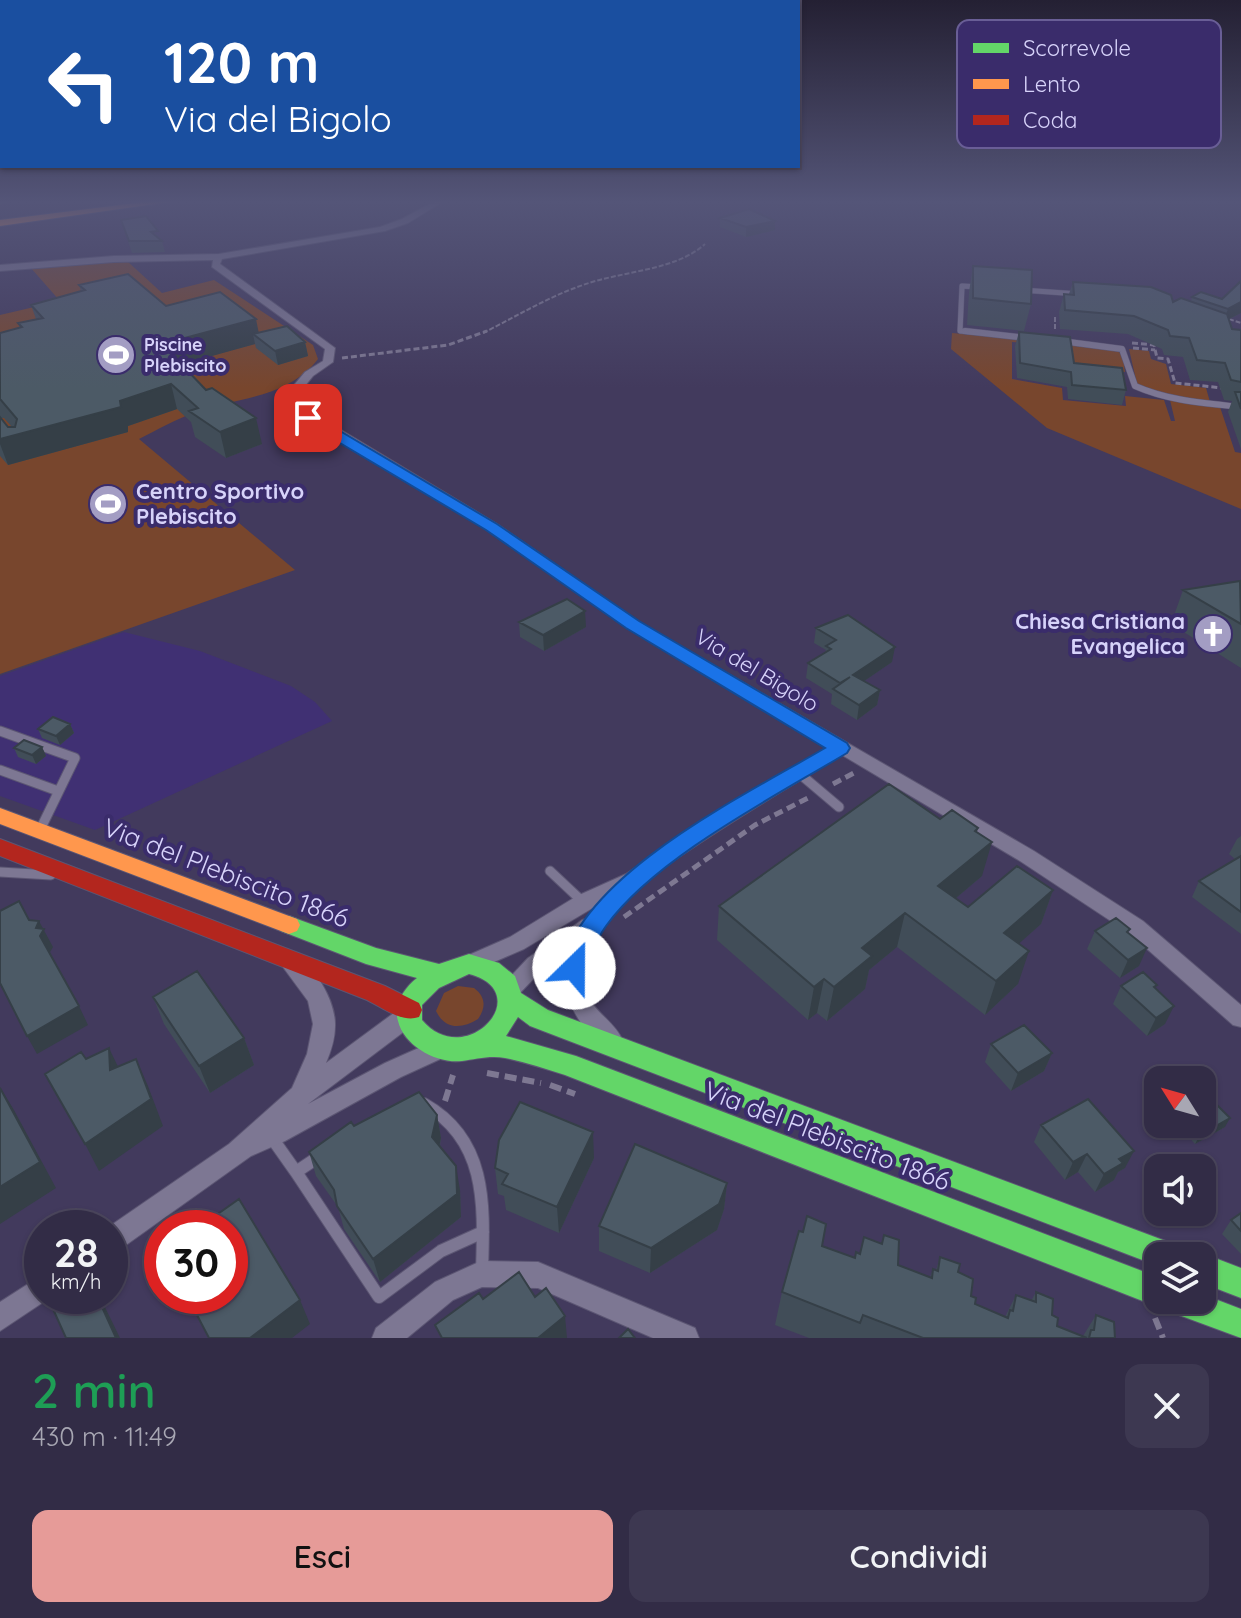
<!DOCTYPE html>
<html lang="it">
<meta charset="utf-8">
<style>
body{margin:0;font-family:Quicksand,sans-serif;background:#3d3851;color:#f1f3f6;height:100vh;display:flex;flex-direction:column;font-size:30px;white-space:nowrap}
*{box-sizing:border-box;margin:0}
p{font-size:26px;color:#a8a7b3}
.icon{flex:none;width:44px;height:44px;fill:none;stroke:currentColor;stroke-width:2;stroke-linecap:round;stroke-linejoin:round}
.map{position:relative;height:1338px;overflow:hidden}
.details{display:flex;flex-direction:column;background:#322c46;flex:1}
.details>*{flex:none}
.banner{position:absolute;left:0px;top:0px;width:800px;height:168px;box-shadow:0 2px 6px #0004,0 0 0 2px #4d485f;background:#1a4fa0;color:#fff;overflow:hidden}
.needle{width:52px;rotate:307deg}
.tools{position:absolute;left:1144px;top:1066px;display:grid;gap:16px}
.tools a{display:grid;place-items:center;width:72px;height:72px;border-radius:16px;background:#322c46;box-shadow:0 2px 6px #0004,0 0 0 2px #4d485f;font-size:40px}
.speed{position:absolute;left:24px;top:1210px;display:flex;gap:16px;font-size:40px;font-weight:700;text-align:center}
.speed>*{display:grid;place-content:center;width:104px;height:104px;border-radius:50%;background:#322c46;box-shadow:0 2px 6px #0004,0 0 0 2px #4d485f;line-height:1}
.speed small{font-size:20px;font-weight:400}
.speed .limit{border:12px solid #d22;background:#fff;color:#111}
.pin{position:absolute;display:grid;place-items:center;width:68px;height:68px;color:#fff;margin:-34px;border-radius:16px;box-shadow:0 4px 12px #0006}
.me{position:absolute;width:88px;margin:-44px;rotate:23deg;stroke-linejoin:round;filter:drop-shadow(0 0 6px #0008)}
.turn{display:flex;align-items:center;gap:28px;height:168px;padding:0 32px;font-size:36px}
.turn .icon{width:104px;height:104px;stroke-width:2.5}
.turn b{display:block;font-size:56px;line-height:68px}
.round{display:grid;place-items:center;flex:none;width:84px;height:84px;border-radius:16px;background:#3d3851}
.overview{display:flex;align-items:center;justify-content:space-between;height:136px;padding:0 32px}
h1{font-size:48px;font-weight:600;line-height:60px;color:#1e9e55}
.primary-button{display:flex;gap:16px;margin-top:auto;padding:16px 32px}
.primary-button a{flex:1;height:92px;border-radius:16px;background:#e69b98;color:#111;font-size:32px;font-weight:600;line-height:92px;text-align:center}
.primary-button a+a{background:#3d3851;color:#f1f3f6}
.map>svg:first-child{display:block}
</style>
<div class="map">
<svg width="1241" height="1338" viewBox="0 0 1241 1338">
<rect width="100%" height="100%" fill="#423a5d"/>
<path fill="#403073" d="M124 632 200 651 291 686 315 702 332 721 95 830 0 796V676Z"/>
<path fill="#78462d" d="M126 260 162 293 214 280 313 345 318 359C288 398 239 397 196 412 176 419 157 430 139 439L295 570 0 674V315L60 301 30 267Z
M952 333 1065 343V347L1012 342V379L1062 388 1063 400 1126 406 1125 396 1164 400 1171 421H1175L1170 400 1220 407 1235 452 1241 453V509L1047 428 951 349Z
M1069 343 1117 350 1123 356 1125 372 1072 367Z
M1129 349 1149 351 1151 359 1166 364 1171 384 1206 388 1210 402 1170 397 1137 384Z
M458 986 474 988C486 997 486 1008 478 1019 462 1029 445 1030 436 1011L444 993Z"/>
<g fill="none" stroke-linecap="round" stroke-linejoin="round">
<g stroke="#5c5673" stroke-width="6">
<path id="lane-far3" d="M979 287 962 286 960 331 984 333
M1021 290 1079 294"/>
</g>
<g stroke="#5c5673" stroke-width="7">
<path id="lane-far2" d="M965 331 1027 338
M1061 341 1122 349 1135 386C1169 401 1204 403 1241 407"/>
</g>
<g stroke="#5c5673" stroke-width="11">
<path id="lane-far1" d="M0 731 75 758 40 830
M0 770 58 791
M800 774 839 807
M550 871 583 902
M0 872 51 875"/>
</g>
<g stroke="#5c5673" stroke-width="14">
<path id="lane" d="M424 1104C488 1140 484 1206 482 1271
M272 1138 296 1172 320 1156
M296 1172 379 1297 441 1251 483 1232"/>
</g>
<g stroke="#5c5673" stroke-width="2">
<path id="street" d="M435 201H444L408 223 385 231 222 259 220 264 335 348 333 362 313 376 296 397 298 404 497 524 637 621 1034 851 1143 921 1241 1005V1027L1233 1025 1129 933 1020 861 842 755C789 787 736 818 685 853 671 863 653 872 640 884 618 905 585 947 585 978 585 1010 611 1016 622 1039L619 1046C593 1055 565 1002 564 980 564 970 567 959 571 949L542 970 517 996 509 999 501 996 498 990 528 958 582 920 589 918 601 903 524 949 469 973 462 970 459 964 462 958 510 937 577 896 626 874 709 818 828 747 627 627 487 530 289 408 284 397 305 372 323 361 325 349 212 267 213 260 114 262 0 271V265L114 256 219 254 380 227 402 219Z
M290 954C314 962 336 1002 335 1026 335 1039 331 1051 326 1063L402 1007 410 1005 418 1007 421 1014 418 1021 308 1104 385 1063 441 1038 449 1041 452 1048 449 1055 401 1077 285 1141 251 1156 119 1250 110 1254V1228H107L229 1144 292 1088 307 1054 313 1024 308 1001 280 963 283 957Z
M481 1261 538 1262 695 1328 699 1338H653L538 1288 482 1287 453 1300 407 1338H372L376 1328 435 1282Z
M42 1275V1296L51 1297 0 1331V1302Z"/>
</g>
<g stroke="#5c5673" stroke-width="2">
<path id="fast" d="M0 201H10L0 204Z
M289 916 376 948 439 964 469 954 499 963 515 976 521 993 548 1010 1179 1246 1184 1256H1158V1266L530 1026 518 1017 506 1036 576 1056 1158 1277V1300H1202V1294L1241 1309V1338L1168 1311 1166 1304 1158 1307 565 1075C545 1069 525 1062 505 1058 491 1055 475 1059 462 1061 437 1064 404 1046 398 1021 393 1005 404 988 417 978L366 964 281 931 278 925 281 919ZM469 974C538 992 466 1072 422 1020V1005L439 988Z
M1202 1253 1241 1268V1298L1202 1283V1256H1195Z"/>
</g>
<g stroke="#5c5673" stroke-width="2">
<path id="slow" d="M152 201H176L0 226V220Z
M0 808 297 919 300 925 297 931 289 934 281 931 0 824Z"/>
</g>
<g stroke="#5c5673" stroke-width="2">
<path id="jam" d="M0 839 385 986 419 1003 422 1010 419 1017C402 1023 383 1008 367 1000L0 856Z"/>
</g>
<path stroke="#7e7892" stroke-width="2" stroke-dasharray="5 2" stroke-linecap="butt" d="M1055 317V330
M1229 319 1241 323
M483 333C517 316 548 297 583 285 621 271 675 271 705 244"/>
<path stroke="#7e7892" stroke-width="3" stroke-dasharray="6 3" stroke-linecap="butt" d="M1132 343 1154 345 1157 358 1168 359 1175 383 1223 388
M1133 348 1155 350
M342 358 448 345 487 331"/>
<path stroke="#7e7892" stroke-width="5" stroke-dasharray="9 5" stroke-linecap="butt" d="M833 784 854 773
M624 917 755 825 808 798"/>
<path stroke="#7e7892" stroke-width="6" stroke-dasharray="12 6" stroke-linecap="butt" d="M487 1073 541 1083
M550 1085 575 1094
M445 1101 453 1075
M1155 1318 1163 1338"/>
<use href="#lane-far3" stroke="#7d7793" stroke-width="5"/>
<use href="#lane-far2" stroke="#7d7793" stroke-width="6"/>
<use href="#lane-far1" stroke="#7d7793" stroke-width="9"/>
<use href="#lane" stroke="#7d7793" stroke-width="12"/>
<use href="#street" fill="#7d7793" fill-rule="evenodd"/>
<use href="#fast" fill="#63d668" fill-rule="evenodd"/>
<use href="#slow" fill="#ff974d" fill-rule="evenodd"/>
<use href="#jam" fill="#b3261e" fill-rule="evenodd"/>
</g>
<path fill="#414d58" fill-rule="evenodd" d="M720 218 775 221V230L746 237 720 227Z
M121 220 162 241 165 252 132 253Z
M973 266 1031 304 1024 331 967 325 969 292Z
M1241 281V313L1228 320 1232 329 1241 330V449L1228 412 1232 401 1224 400 1218 382 1190 380 1183 357 1164 355 1162 349 1128 334 1060 329 1059 312 1064 294H1069L1073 282 1173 302H1191L1192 297 1222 299Z
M79 285 166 306 259 332 305 342 308 356 278 365 256 348 255 344 181 364 206 390 262 444 226 458 195 437 191 422 177 409 128 426V432L8 465 0 456V333L20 328 18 323 36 319 31 305 81 291ZM0 418H4L12 427H8Z
M1019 332 1074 363 1126 390 1122 405 1068 399 1067 387 1017 378 1015 346Z
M1241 581V668L1171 624 1183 590Z
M519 622 586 627 544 651 520 637Z
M816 628 892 662 864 681 880 690 877 705 857 720 831 704 832 694 806 678 808 663 825 652 826 650 814 643Z
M70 724 74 733 60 745 42 738 38 729Z
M42 747 46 756 36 764 18 757 14 748Z
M940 819 977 833 982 876 956 898 968 907 1053 890 1041 924 1019 943 1018 984 985 1015 897 947 869 970 865 989 827 1021 817 1013 808 1020 717 940 719 906Z
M1241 836V934L1192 897 1199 881 1235 859 1229 854 1237 839Z
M1095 931 1129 933 1139 966 1120 978 1087 949Z
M1121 986 1156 989 1165 1024 1147 1036 1113 1004Z
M153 997 244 1038 254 1065 210 1093 164 1024Z
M991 1044 1052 1053 1044 1071 1011 1091 985 1062Z
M437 1115 441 1138 440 1146 460 1190 461 1217 380 1282 344 1229 338 1207 316 1176 309 1152 354 1126Z
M1177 1124H1202L1225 1127 1195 1144Z
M1041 1125 1125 1168 1118 1172 1114 1180 1095 1192 1078 1172 1065 1180 1034 1142Z
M594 1158 559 1233 506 1210 504 1196 498 1194 495 1168Z
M727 1183 724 1209 717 1230 650 1273 599 1251V1226Z
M1158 1206V1212H1180L1171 1226 1153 1214Z
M1241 1213V1254L1222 1234 1231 1220Z
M822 1246 854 1258 898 1265 930 1277 933 1269 936 1270 940 1257 958 1272 975 1304 1005 1317 1016 1295 1031 1301 1036 1292 1057 1326 1083 1336 1096 1315 1115 1338H809L775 1325 782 1292Z"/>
<path fill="#353f47" d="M775 221V230L746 237V227Z
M1241 302V313L1223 322 1228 309Z
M256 319 260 339 253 334 255 344 169 368 162 344Z
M305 342 308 356 278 365 275 351Z
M171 384 177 409 128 426V432L8 465 0 444V439Z
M256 418 262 444 226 458 220 432Z
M585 611 586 627 544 651 543 635Z
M895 647 892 662 851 690 853 675Z
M880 690 877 705 857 720 859 705Z
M70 724 74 733 60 745 56 736Z
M42 747 46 756 36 764 32 755Z
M978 828 969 861 992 842 982 876 930 920 938 886 975 831Z
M1053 890 1041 924 994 966 1004 933Z
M905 913 897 947 869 970 865 989 827 1021 834 987 862 948Z
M39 921 53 947 49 954 36 928Z
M1147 948 1139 966 1120 978 1128 960Z
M1029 951 1018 984 985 1015 996 981Z
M824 979 817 1013 808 1020 814 987Z
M79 1006 88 1025 37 1054 27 1036Z
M1174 1006 1165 1024 1147 1036 1156 1018Z
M244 1038 254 1065 210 1093 199 1066Z
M109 1048 122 1075 110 1070Z
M1052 1053 1044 1071 1011 1091 1018 1073Z
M136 1059 148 1086 163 1126 99 1171 85 1144Z
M0 1087 14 1110 56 1188 0 1224Z
M437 1115 441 1138 436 1161 432 1137Z
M1230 1118 1225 1127 1195 1144 1200 1135Z
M593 1132 594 1158 559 1233 557 1207Z
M1134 1151 1125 1168 1118 1172 1114 1180 1095 1192 1104 1174 1119 1159Z
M1087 1154 1078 1172 1065 1180 1073 1162Z
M456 1166 460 1190 461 1217 380 1282 373 1259Z
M727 1183 724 1209 717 1230 650 1273 651 1248Z
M97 1296H99L104 1305 120 1338H116Z
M300 1300 310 1324 292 1338H250Z
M565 1316 567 1338H538Z"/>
<path fill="#4c5a66" stroke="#353f47" stroke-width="2" d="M749 209 775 221 746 227 720 218Z
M146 216 158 231 151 232 162 241H129L121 220Z
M973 266 1032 270 1031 304 973 298Z
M128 274 166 306 220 292 256 319 162 344 206 390 212 388 256 418 220 432 189 411 198 408 171 384 120 401 121 407 0 439V417L8 427H15L17 419 0 399V333L22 327 18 323 43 318 31 305 85 290 79 285Z
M1241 281V302L1228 309 1192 297 1201 292 1222 299Z
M1073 282 1151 287 1171 295 1173 302 1181 298 1227 314 1232 329 1241 330V382L1231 380 1225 363 1197 360 1189 338 1170 336 1168 330 1134 316 1065 310 1064 294 1074 295Z
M287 326 305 342 275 351 253 334Z
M1019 332 1070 337 1074 363 1122 368 1126 390 1072 385 1071 372 1020 363Z
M1235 392H1241V409Z
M1240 581 1241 624 1183 590Z
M567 599 585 611 543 635 519 622Z
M848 615 895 647 853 675 880 690 859 705 833 689 850 677 840 683 808 663 831 649 826 646 836 640 816 628Z
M53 717 70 724 56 736 38 729Z
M24 740 42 747 32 755 14 748Z
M889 784 940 819 952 810 978 828 975 831 992 842 938 886 968 907 1017 866 1053 890 1004 933 1029 951 996 981 905 913 862 948 872 956 834 987 824 979 814 987 719 906Z
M1241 856V912L1199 881Z
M19 901 29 920 39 921 36 928 44 929 40 936 79 1006 27 1036 0 983V911Z
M1116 918 1130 929 1127 932 1147 948 1128 960 1095 931Z
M197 971 244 1038 199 1066 153 997Z
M1143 972 1157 985 1154 987 1174 1006 1156 1018 1121 986Z
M1024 1025 1052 1053 1018 1073 991 1044Z
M109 1048 110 1070 136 1059 151 1099 85 1144 45 1074 81 1052 86 1059Z
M0 1088 40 1162 0 1187Z
M419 1092 437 1115 432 1137 456 1166 457 1194 373 1259 337 1206 334 1190 309 1152 351 1122 354 1126Z
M1088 1099 1134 1151 1119 1159 1123 1163 1104 1174 1087 1154 1073 1162 1041 1125Z
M520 1102 593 1132 557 1207 502 1184 508 1174 495 1168 499 1140Z
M1215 1103 1230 1118 1200 1135 1190 1124H1202V1108L1203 1109Z
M635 1144 727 1183 719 1204 651 1248 599 1226Z
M239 1199 300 1300 250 1338H209L187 1296H230V1228H198Z
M1168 1212H1179L1176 1218Z
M1241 1213V1231L1231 1220Z
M807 1216 826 1224 822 1246 855 1258 856 1252 860 1254 864 1237 882 1244 884 1235 899 1240 898 1265 932 1278 933 1269 938 1271 940 1257 960 1264 958 1272 973 1279 971 1296 976 1298 975 1304 1008 1318 1010 1310 1013 1311 1016 1295 1036 1302V1292L1053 1299 1052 1315 1058 1318 1057 1326 1087 1338H923L863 1315 860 1323 782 1292 799 1231 803 1232Z
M519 1272 535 1297 546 1288 565 1316 538 1338H442L435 1325 479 1293 483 1299Z
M72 1296H97L116 1338H66L53 1309Z
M1096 1315 1114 1322 1115 1338H1089L1091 1330H1094Z
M628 1329 635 1338H619Z"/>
<linearGradient id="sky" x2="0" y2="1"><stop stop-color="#242033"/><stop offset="0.52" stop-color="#545578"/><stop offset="1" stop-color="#545578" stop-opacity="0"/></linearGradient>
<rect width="1241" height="388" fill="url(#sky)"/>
<path fill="#1a73e8" stroke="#114b97" stroke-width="2" d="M303 415H313L497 524 639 621 847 743 850 748 847 753C774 797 655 858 606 926 594 942 591 959 583 975L574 978 566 975 562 968C581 874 747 794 825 748L626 628 486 530 303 421Z"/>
<defs>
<g id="stadium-disc" transform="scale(2)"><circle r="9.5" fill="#a39dc3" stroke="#3a2c6b"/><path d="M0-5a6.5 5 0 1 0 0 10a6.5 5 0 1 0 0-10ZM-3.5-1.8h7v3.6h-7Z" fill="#fff"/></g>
<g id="church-disc" transform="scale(2)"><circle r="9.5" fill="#a39dc3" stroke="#3a2c6b"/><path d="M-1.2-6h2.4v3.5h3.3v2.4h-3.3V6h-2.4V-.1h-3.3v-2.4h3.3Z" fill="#fff"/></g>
</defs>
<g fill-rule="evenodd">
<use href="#stadium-disc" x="116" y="355"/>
<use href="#stadium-disc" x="108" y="504"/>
<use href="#church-disc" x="1213" y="634"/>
</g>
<g text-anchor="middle" stroke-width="8" stroke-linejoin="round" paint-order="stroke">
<g font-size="18" font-weight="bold" fill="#d7d3fa" stroke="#3a2c6b" text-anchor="start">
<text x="144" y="351">Piscine<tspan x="144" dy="21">Plebiscito</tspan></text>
</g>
<g font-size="22" font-weight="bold" fill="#d7d3fa" stroke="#3a2c6b" text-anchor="start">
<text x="136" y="499">Centro Sportivo<tspan x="136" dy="25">Plebiscito</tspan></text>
<text x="1185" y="629" text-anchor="end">Chiesa Cristiana<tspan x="1185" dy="25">Evangelica</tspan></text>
</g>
<g font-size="22" fill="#d7d3fa" stroke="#3a2c6b">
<text transform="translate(757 670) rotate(31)" y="8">Via del Bigolo</text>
</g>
<g font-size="26" fill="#d7d3fa" stroke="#3a2c6b">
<text transform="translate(226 873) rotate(21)" y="9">Via del Plebiscito 1866</text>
<text transform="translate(827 1136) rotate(21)" y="9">Via del Plebiscito 1866</text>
</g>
</g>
<rect x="957" y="20" width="264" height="128" rx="12" fill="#3a2c6b" stroke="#695e96" stroke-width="2"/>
<rect x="973" y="43" width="36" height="10" fill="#63d668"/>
<rect x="973" y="79" width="36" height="10" fill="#ff974d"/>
<rect x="973" y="115" width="36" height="10" fill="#b3261e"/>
<g font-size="22" fill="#d7d3fa">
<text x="1023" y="56">Scorrevole</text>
<text x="1023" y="92">Lento</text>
<text x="1023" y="128">Coda</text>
</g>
</svg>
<div class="tools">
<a><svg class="needle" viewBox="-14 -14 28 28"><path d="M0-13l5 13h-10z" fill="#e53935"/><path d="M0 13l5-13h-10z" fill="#a8a7b3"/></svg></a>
<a><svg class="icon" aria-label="sound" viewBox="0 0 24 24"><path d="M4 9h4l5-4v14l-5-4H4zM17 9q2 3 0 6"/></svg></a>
<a><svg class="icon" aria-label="layers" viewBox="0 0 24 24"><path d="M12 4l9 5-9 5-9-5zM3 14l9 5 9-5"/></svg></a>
</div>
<div class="speed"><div>28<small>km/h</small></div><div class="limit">30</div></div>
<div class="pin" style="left:308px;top:418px;background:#d93025"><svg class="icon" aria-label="arrive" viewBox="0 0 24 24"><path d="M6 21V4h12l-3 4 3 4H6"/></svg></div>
<svg class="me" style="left:574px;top:968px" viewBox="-20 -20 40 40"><circle r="19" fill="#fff"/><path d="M0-13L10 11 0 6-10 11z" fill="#1a73e8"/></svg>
<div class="banner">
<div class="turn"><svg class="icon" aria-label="left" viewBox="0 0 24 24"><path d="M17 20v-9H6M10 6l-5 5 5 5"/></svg><div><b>120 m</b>Via del Bigolo</div></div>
</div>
</div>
<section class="details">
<div class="overview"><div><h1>2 min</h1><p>430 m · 11:49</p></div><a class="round"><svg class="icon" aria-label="close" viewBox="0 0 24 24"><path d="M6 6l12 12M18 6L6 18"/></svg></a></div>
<div class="primary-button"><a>Esci</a><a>Condividi</a></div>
</section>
